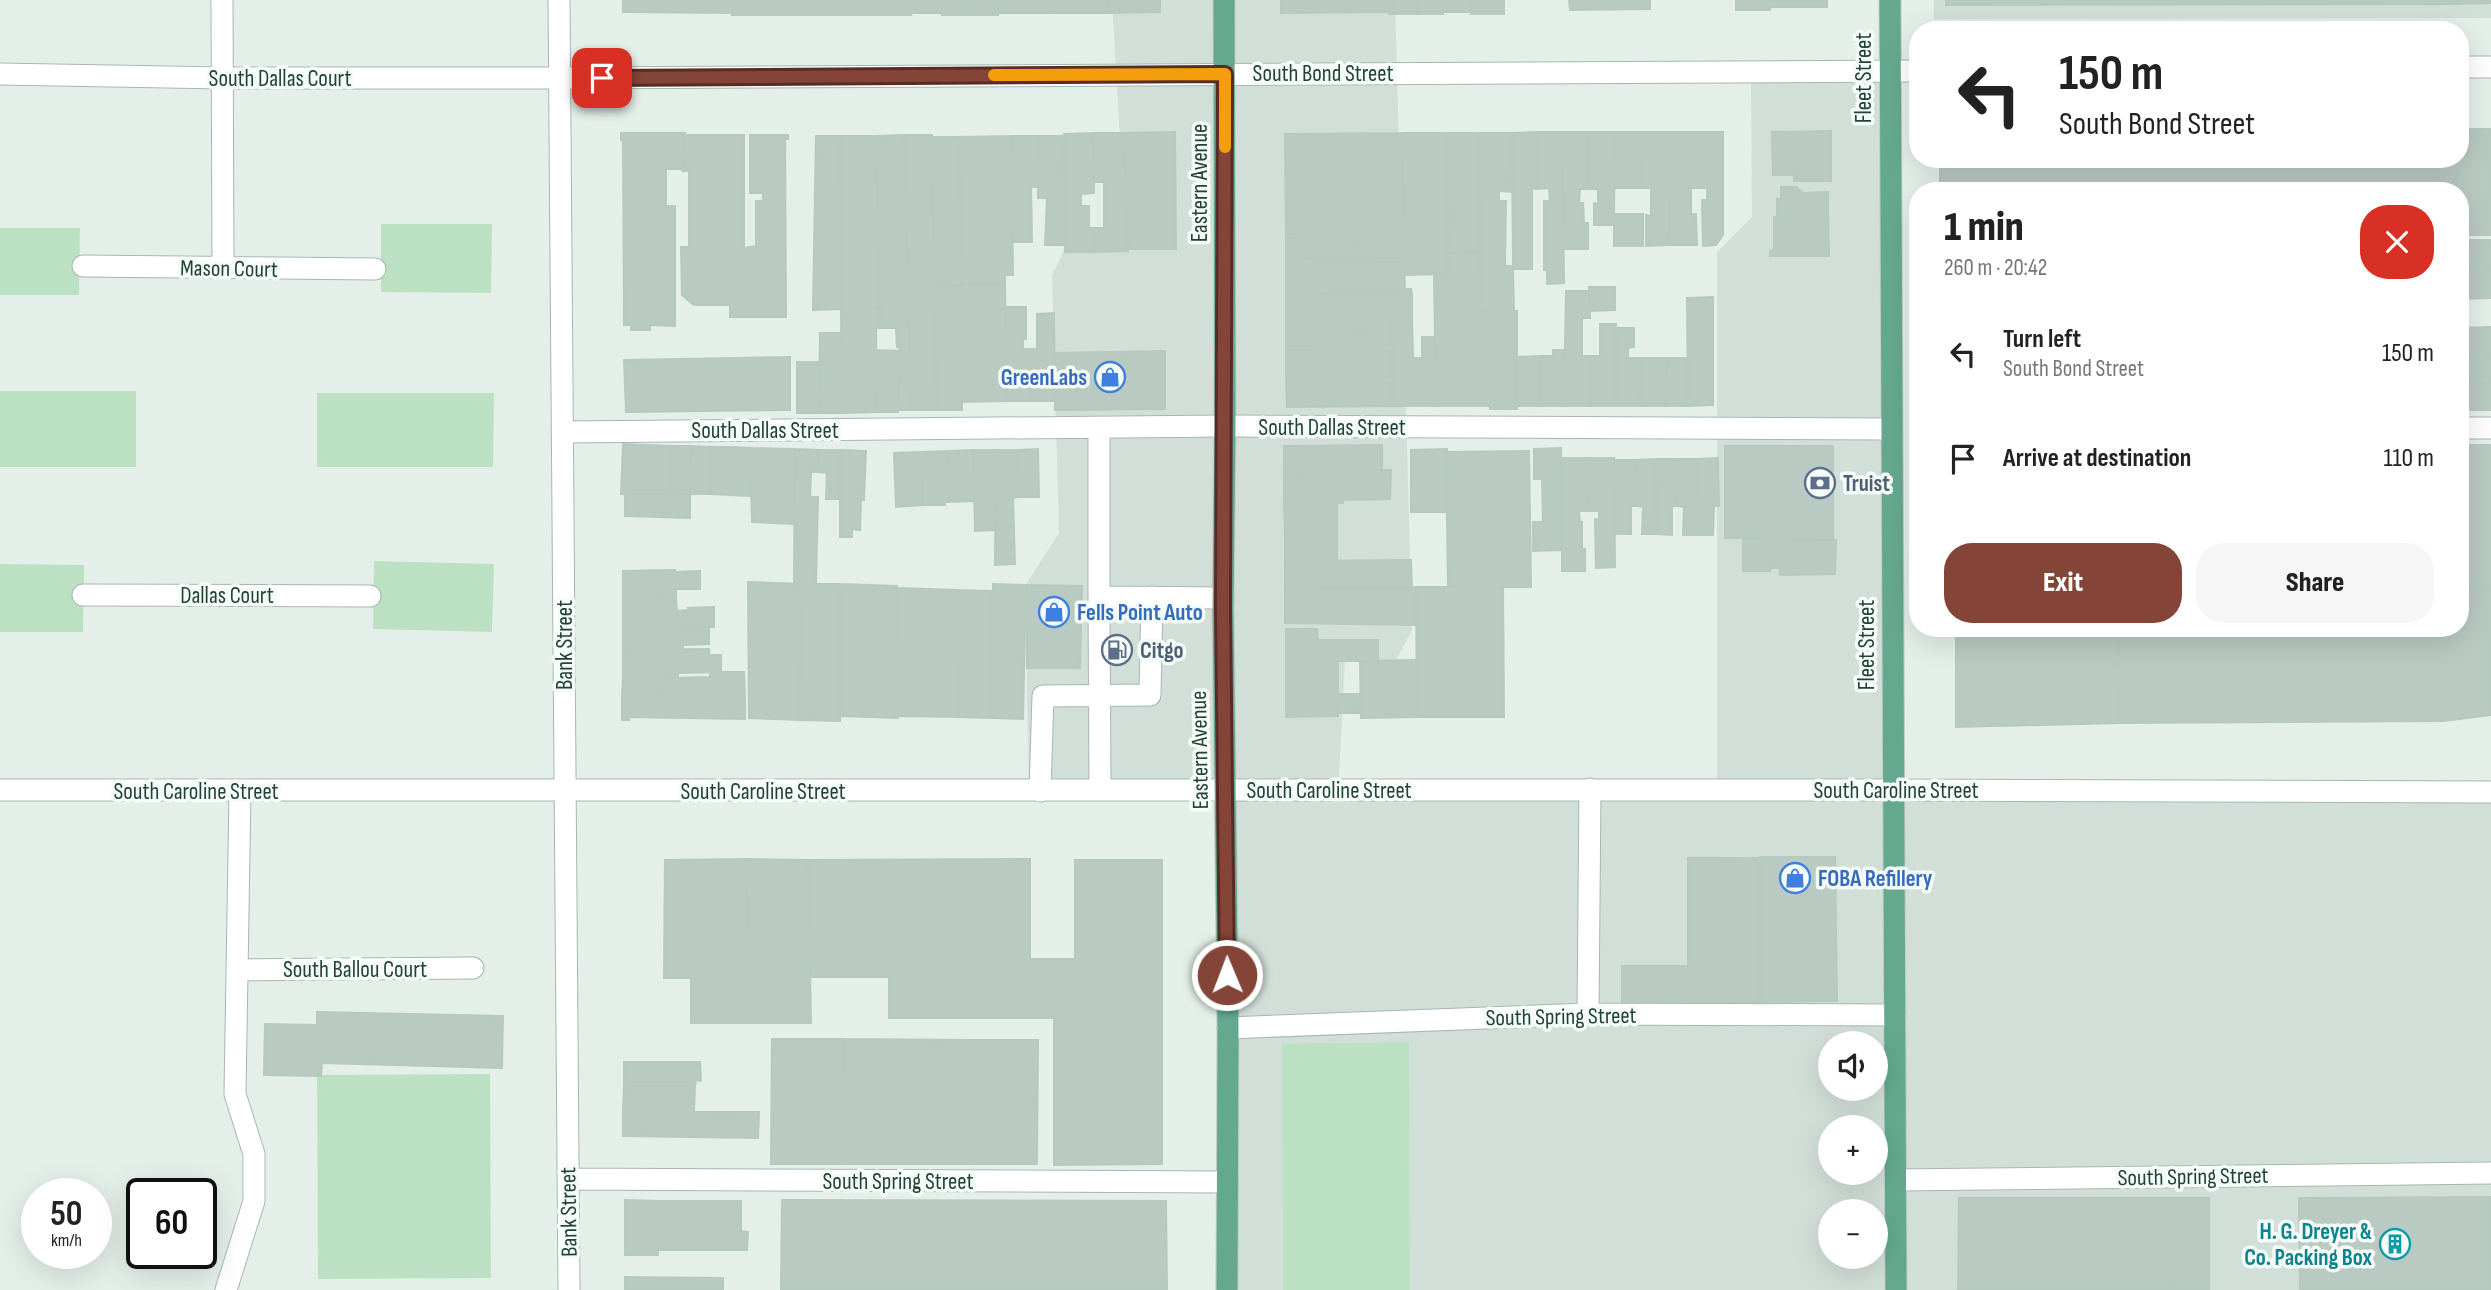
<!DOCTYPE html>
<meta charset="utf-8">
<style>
body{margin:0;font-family:"Sofia Sans Condensed",sans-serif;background:#f6f6f6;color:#222;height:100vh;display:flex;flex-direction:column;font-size:26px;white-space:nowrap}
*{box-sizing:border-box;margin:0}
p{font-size:23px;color:#767676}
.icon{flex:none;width:38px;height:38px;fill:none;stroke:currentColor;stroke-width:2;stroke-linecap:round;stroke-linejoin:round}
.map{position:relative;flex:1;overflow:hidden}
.side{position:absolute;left:1909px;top:182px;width:560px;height:455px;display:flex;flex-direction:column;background:#fff;border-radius:28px;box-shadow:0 7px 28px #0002}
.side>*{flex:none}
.banner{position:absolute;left:1909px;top:21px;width:560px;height:147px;border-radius:28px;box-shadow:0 7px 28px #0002;background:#fff;color:#222;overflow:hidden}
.fabs{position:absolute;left:1818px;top:1031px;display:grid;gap:14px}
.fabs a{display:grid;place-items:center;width:70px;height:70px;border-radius:50%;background:#fff;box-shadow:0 7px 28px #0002;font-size:35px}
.speed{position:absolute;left:21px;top:1178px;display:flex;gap:14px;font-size:35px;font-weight:700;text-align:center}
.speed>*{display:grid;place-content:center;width:91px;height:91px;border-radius:50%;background:#fff;box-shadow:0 7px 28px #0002;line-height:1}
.speed small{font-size:18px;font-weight:400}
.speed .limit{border:4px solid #111;border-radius:10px;background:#fff;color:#111}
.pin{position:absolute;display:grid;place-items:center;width:60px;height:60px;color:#fff;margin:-30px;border-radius:14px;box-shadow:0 4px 10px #0006}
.me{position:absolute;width:77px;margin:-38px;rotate:359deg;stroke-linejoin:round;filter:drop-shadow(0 0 5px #0008)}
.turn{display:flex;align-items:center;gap:24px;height:147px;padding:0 35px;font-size:32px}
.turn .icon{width:91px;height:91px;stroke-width:2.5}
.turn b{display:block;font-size:49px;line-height:60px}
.round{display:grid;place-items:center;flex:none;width:74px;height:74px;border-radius:28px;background:#f6f6f6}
.head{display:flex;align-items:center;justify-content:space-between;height:119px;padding:0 35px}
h1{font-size:42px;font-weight:800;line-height:52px}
.cta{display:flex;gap:14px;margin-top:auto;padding:14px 35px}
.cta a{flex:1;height:80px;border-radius:28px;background:#854438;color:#fff;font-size:28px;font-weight:800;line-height:80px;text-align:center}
.cta a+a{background:#f6f6f6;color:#222}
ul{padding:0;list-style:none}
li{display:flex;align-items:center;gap:21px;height:105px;padding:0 35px}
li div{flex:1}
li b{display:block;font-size:26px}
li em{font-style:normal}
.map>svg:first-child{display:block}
</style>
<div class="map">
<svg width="2491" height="1290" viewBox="0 0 2491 1290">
<rect width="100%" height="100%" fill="#e4efe9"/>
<path fill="#d2dfd8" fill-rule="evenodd" d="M1112 0H1395L1412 630 1396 661H1345L1338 794 1717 793V252L1752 217 1751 78 1894 75 1893 789 2491 788V1290H1230V795L1029 794 1025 586 1059 533 1052 275 1066 246 1126 245ZM1830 1043H1876V1088H1830ZM1830 1127H1876V1172H1830ZM1830 1211H1876V1256H1830Z
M1934 0H2491V18L1934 19Z"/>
<path fill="#bce1c2" d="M381 224H492L491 293 381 292Z
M0 228H80L79 295H0Z
M0 391H136V467H0Z
M317 393H494L493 467H317Z
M374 561 494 564 492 632 373 629Z
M0 564 84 565 83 632H0Z
M1409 1042 1410 1290H1283L1282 1044Z
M490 1074 491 1278 318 1279 317 1075Z"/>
<path fill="#b9cac2" stroke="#b6c9bf" stroke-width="2" d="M623 0H732V13L623 12Z
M732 0H942V13H910L911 15H732Z
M942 0H972V15H942Z
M972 0H998V15H972Z
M998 0H1052V13H998Z
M1052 0H1107V13H1052Z
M1107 0H1160V12L1107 13Z
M1281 0H1393L1394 14H1389V12L1281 13Z
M1393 0H1417L1418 14H1394Z
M1417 0H1442L1443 14H1418Z
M1442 0H1471V12H1443Z
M1471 0H1504V14H1471Z
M1569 0H1650V9L1570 10Z
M1736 0H1771L1770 10H1736Z
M1771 0H1827V7H1771Z
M1946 0H2457V4L1946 5Z
M2457 0H2491V3L2457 4Z
M2460 129H2491V235H2460V191H2457V159H2460Z
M1831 131V181H1794V175H1773L1772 132Z
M1175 132 1176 249H1128L1124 133Z
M1537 132V189L1532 188V269H1513L1512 133Z
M1537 132H1562L1564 283 1547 284V270H1544V201H1550L1549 188 1537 189Z
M1562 132H1589V189H1580L1579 203H1583L1584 223H1588V249H1564Z
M1589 132H1615L1614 214H1643V246H1614V225H1594V203L1598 204V189H1589Z
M1615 132H1642L1641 188H1614Z
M1642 132H1670L1669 245 1646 246V215L1651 216V188H1641Z
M1670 132H1698V188H1691V214H1696L1697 245H1669Z
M1698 132H1723V235L1716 245 1703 246 1702 200H1707V188H1698Z
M621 133H685L683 171 681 169H666V206H675V326L650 325V330H631V325H624L623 140H621Z
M1093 133 1094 193 1081 194V206H1089V228H1095V252H1065L1064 134Z
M1093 133H1124L1128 251 1095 252V228H1104V182H1094Z
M1402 133 1404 241 1286 238 1285 134Z
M1402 133H1447L1448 274 1404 275Z
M1447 133H1479L1480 252 1448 253Z
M1479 133H1512L1513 192 1499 191V201H1506L1505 266H1512L1513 269 1514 311H1481Z
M684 135H744V248L756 246V201H763V193H750V135H788V139H785L786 317H730V305H694L682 295 681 247H689V171H683Z
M904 135H932L934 286 908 287Z
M904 135 911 410H898L900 351 899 347H897L896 328H880L876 136Z
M816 136H840L841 309 813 310Z
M840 136H876L880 309H841Z
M1011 136H1039L1038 187H1031L1032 242H1013Z
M1011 136 1013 275H1005V283L962 285 959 137Z
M1039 136H1064L1065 245H1045L1047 198H1038Z
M932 137H959L962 285 934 286Z
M1940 159H2455V191H1940Z
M1781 187H1796L1803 193 1828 192V217L1777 218V199H1781Z
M1774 217H1828L1829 256H1770V251L1774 250Z
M1286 238 1404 241V258L1286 259Z
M2460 240H2491V270H2460Z
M1480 252 1481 311H1517V409H1490V406H1436L1434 274H1448V253Z
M1404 258 1405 289H1411L1412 294 1286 293V259Z
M2460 270H2491V298L2460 299Z
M1005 283 1007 401 962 402V285Z
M962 285V410H937L934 286Z
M934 286 937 410H911L908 287Z
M1589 287H1615V310L1590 311Z
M1566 291H1589L1590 318H1582V356H1591V406H1564Z
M1286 293 1412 294V320H1391V328L1286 327Z
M1713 297V405L1688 406 1687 298Z
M1005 307H1026V339H1023V349H1030L1031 401H1007Z
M841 309H880V328H876L877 412 842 413Z
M1054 313 1055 401H1031L1030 349H1037V314Z
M1391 320H1412L1413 358H1422V337H1435L1436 406H1392Z
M1600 324H1616V406H1591V356H1600Z
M1286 327 1391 328 1392 351 1286 350Z
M2491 327V354H2460V328Z
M1616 328H1634V347L1628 348V358H1641L1640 406H1616Z
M820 333H842V413H819Z
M876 350 900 351 898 412H877Z
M1286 350 1392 351V383L1286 382Z
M1553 350H1565L1564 406H1539V356H1553Z
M1165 351V409L1055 410V353Z
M2460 354H2491V383H2460Z
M1539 356V406H1517V357Z
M790 357V410L626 412 624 360Z
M1641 358H1667L1666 406H1640Z
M1667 358H1688V406H1666Z
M797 362H821L819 413H797Z
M1286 382 1392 383V406L1287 407Z
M2460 383H2491V410H2460Z
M623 444 671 446 672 494H621Z
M1382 445V470L1284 472V446Z
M2460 445H2491V589H2460Z
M671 446H691L690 494H672Z
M691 446 711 447V494H690Z
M1725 446H1833V540L1725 538Z
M711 447H730V495L711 494Z
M730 447 750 448V496L730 495Z
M750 448 795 449 796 524 752 522Z
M1561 448V550L1533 551V522H1543L1542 479H1534V449Z
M795 449 819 450 818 472H811L810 497H818L816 584H840V721L799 720 802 584H794Z
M1038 449 1039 497H1018L1017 450Z
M1447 449V512H1411V450Z
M819 450H840L841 499H826L827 473 818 472Z
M840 450 866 451 864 500H861L860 530 852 529V537H840Z
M973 450 974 501 948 502 949 451Z
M973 450H996L995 530 975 531Z
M996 450H1017L1018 497 1013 498 1015 564 995 565Z
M949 451 948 502H945V505H923L922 452Z
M1529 451 1531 587H1448L1446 452Z
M922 452 923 505 896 507 894 453Z
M1562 458H1588L1589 511H1579L1580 522H1582V549H1585V571H1562Z
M1588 458H1614L1615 567 1596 568 1595 519 1599 520V511H1589Z
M1718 458 1719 506H1714L1713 535H1698L1697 459Z
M1655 459H1676L1677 506H1672V535L1657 534Z
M1655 459 1657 534H1642L1643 507 1636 506 1635 460Z
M1676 459H1697L1698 535H1683L1684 507 1677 506Z
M1614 460H1635L1636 506H1631V534H1616Z
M1391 470 1390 499 1343 500V503H1284V472Z
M625 494H690V518L625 516Z
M1284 503H1337V533H1285Z
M1285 533H1337V561H1285Z
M1743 539 1836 540 1835 574 1780 575V568H1771L1770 571H1743Z
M1411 560 1412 588 1285 589V561Z
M675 570V572L700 571V589H676V600L623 601V571Z
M748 582 802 584 799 720 749 718Z
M840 584 897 586 898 718 840 716V721Z
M993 584 1026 585 1023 719 991 718V591H993Z
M1027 585 1082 586 1080 668H1027Z
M1416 587V625L1285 623V589Z
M1416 587H1503L1504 717H1417Z
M897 588 958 590 959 717 898 716Z
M958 590 991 591V718L959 717Z
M2460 590 2491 591V715L2442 721 2441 628H2460Z
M676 600 677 611 689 610 688 608 714 607V627L623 624V601Z
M623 624 709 627V644L683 645V650H623Z
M1956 628H2118L2119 723 1956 727Z
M2118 628H2441L2442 721 2119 723Z
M1286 629H1317L1318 640H1378V661H1286Z
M709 649V655H721V672L678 673V678L623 679V650Z
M1417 660V717L1361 718 1360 661Z
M1286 661H1338V716L1286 717Z
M710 672H744L745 697 622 696 623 679 710 677Z
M1338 694H1361L1360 713H1337Z
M622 696 745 697V719L628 717 629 720H622Z
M1760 857H1835L1837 1001 1760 1002Z
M1760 857V1002L1622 1004V966H1688V858Z
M746 859 749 1023H691V978H664L665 860Z
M746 859 808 860 811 1023H749Z
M1030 859V959H1075V860H1162V1164L1054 1165V1018H889V977H811L808 860Z
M317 1012 503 1016 502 1068 322 1063 321 1076 264 1075 265 1024 317 1025Z
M772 1039H845L844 1164H771Z
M845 1039 972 1040V1164H844Z
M972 1040H1038L1037 1164H972Z
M624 1062H700L701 1081 696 1080 695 1086H624Z
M624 1086H695L694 1111H623Z
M623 1111 759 1112 758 1138 623 1136Z
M2491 1197V1290H2300L2299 1198Z
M1959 1198H2209V1288L1958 1290Z
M625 1200 658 1201V1255H625Z
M782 1200 1166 1201 1167 1290H781Z
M658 1201H741V1231L748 1232 747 1250H658Z
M625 1277 723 1278V1290H625Z
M2209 1288V1290H1958Z"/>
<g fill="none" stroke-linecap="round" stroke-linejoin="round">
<g stroke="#a6b8b0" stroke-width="23">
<path id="minor" d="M222 0 223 267
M559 0 569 1290
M2460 67H2491
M0 74 223 78H559L1918 71
M83 266 375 269
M1099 427V597L1223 598
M2460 428H2491
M562 432 1225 426 1891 429
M83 595 370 596
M1099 597 1100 790
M0 790H1893L2491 792
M1040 791 1043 696 1150 695 1152 597
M237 970 473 968
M1588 1014 1590 789
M1228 1028 1588 1014 1895 1015
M568 1179 1227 1182
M1896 1180 2491 1173
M226 1290 254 1201V1154L235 1094 240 791"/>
</g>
<g stroke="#c1cac7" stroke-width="23">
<path id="major" d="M1224 0 1225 426 1223 610 1228 1028 1227 1290
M1890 0 1896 1290"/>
</g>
<use href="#minor" stroke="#fff" stroke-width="21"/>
<use href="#major" stroke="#65a890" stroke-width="21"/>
</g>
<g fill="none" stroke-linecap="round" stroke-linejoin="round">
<g stroke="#562c24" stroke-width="18">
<path id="route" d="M602 78 1225 74 1223 610 1227 975"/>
</g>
<use href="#route" stroke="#854438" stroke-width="12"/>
<path stroke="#f59e0b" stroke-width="12" d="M994 75 1225 74V147"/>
</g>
<defs>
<g id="shop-ring" transform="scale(1.575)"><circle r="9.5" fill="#f5fbf7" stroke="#3f7fe0" stroke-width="1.5"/><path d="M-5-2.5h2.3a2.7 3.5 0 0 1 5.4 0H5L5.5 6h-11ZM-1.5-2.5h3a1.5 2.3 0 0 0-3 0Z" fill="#3f7fe0"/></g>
<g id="bank-ring" transform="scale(1.575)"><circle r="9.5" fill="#f5fbf7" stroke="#5c6f8a" stroke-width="1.5"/><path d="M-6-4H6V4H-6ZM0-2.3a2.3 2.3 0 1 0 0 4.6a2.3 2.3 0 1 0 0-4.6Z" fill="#5c6f8a"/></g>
<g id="fuel-ring" transform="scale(1.575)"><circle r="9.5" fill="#f5fbf7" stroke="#5c6f8a" stroke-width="1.5"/><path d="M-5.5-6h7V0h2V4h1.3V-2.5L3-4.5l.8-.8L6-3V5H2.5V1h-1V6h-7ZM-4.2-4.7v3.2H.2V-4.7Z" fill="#5c6f8a"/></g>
<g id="building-ring" transform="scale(1.575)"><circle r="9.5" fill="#f5fbf7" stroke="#0f9aa8" stroke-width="1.5"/><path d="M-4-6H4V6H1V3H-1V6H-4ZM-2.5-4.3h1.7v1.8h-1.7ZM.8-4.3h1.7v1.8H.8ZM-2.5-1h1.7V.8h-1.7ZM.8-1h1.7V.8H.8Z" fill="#0f9aa8"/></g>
</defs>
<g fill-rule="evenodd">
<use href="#shop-ring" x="1110" y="377"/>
<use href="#bank-ring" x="1820" y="483"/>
<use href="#shop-ring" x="1054" y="612"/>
<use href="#fuel-ring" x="1117" y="650"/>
<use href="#shop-ring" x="1795" y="878"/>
<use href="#building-ring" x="2395" y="1244"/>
</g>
<g text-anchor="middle" stroke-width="7" stroke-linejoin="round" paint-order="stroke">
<g font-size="23" fill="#224237" stroke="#f5fbf7">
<text x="1323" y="81">South Bond Street</text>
<text x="280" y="86">South Dallas Court</text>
<text transform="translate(1863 78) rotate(-90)" y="8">Fleet Street</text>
<text transform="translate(1199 183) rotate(-90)" y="8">Eastern Avenue</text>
<text transform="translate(229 268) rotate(1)" y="8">Mason Court</text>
<text x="1332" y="435">South Dallas Street</text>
<text x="765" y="438">South Dallas Street</text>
<text x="227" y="603">Dallas Court</text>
<text transform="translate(564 645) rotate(-90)" y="8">Bank Street</text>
<text transform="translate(1866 645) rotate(-90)" y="8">Fleet Street</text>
<text transform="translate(1199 750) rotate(-91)" y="8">Eastern Avenue</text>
<text x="1329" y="798">South Caroline Street</text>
<text x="1896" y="798">South Caroline Street</text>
<text x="196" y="799">South Caroline Street</text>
<text x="763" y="799">South Caroline Street</text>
<text x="355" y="977">South Ballou Court</text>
<text transform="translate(1561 1016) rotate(-1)" y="8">South Spring Street</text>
<text transform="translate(2193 1176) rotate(-1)" y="8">South Spring Street</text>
<text x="898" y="1189">South Spring Street</text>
<text transform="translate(568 1212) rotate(-91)" y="8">Bank Street</text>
</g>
<g font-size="23" font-weight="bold" fill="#366cbe" stroke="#f5fbf7" text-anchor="start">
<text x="1087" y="385" text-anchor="end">GreenLabs</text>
<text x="1077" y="620">Fells Point Auto</text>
<text x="1818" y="886">FOBA Refillery</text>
</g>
<g font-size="23" font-weight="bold" fill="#4e5e75" stroke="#f5fbf7" text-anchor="start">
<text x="1843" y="491">Truist</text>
<text x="1140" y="658">Citgo</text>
</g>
<g font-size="23" font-weight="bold" fill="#0d838f" stroke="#f5fbf7" text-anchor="end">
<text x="2372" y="1239">H. G. Dreyer &amp;<tspan x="2372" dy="26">Co. Packing Box</tspan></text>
</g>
</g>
</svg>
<div class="fabs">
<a><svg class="icon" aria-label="sound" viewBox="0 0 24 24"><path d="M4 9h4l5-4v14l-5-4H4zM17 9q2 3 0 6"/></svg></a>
<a>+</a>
<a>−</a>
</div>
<div class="speed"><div>50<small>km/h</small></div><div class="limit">60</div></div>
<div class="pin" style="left:602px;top:78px;background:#d93025"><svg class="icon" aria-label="arrive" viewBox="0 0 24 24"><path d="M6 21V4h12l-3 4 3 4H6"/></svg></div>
<svg class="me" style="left:1227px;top:975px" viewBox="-20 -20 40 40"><circle r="17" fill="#854438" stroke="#fff" stroke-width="3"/><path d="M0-11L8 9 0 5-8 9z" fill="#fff"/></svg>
<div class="banner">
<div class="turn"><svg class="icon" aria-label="left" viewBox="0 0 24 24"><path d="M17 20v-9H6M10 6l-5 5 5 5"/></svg><div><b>150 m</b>South Bond Street</div></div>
</div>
<section class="side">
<div class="head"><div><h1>1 min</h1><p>260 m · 20:42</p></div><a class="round" style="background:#d93025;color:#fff"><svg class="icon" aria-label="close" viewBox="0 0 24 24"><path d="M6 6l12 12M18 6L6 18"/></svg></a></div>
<ul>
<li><svg class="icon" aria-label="left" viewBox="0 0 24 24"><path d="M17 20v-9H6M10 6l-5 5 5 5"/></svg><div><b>Turn left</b><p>South Bond Street</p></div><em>150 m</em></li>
<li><svg class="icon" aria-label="arrive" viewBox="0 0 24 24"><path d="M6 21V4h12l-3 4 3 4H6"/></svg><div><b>Arrive at destination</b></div><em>110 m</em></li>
</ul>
<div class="cta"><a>Exit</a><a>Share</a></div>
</section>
</div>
